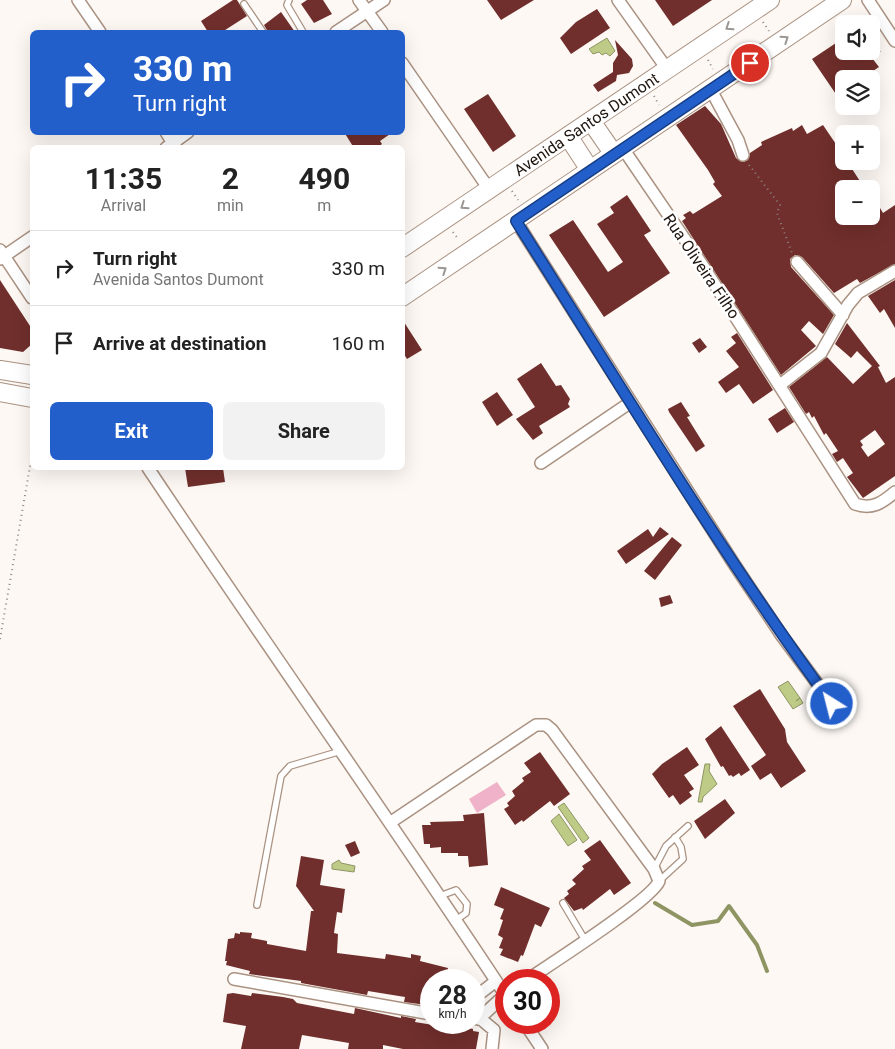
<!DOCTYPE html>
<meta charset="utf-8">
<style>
body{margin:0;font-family:Roboto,sans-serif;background:#f2f2f2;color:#222;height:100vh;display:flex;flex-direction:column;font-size:19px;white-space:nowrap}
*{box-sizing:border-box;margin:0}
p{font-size:16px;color:#767676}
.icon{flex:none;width:28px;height:28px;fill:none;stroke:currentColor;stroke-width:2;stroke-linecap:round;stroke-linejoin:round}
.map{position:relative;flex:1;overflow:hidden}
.panel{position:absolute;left:30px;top:145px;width:375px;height:325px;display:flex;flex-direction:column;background:#fff;border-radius:8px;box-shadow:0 5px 20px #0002}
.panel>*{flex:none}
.top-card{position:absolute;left:30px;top:30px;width:375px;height:105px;border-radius:8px;box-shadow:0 5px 20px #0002;background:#235fcb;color:#fff;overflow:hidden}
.tools{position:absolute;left:835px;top:15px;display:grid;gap:10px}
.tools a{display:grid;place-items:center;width:45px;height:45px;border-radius:8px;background:#fff;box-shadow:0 5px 20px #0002;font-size:25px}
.speed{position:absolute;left:420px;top:969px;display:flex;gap:10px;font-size:25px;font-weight:700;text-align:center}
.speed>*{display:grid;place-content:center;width:65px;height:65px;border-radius:50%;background:#fff;box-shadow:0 5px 20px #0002;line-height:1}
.speed small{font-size:12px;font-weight:400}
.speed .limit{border:8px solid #d22;background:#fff;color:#111}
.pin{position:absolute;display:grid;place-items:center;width:42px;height:42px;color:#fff;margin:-21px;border:2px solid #fff;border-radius:50%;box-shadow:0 1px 5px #0007}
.me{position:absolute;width:55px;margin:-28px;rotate:324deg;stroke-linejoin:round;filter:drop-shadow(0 0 4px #0008)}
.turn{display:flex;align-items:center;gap:18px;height:105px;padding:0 20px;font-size:22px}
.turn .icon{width:65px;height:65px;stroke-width:2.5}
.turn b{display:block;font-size:35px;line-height:42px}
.eta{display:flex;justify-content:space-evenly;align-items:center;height:85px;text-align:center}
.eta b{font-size:30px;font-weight:700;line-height:35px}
.cta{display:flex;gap:10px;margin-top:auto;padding:10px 20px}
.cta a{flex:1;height:58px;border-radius:8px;background:#235fcb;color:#fff;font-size:20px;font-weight:700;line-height:58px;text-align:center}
.cta a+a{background:#f2f2f2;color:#222}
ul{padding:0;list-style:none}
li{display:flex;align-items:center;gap:15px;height:75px;padding:0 20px;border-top:1px solid #e0e0e0}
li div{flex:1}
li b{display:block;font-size:19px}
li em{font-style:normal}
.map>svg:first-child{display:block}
</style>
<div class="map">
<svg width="895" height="1049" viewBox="0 0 895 1049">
<rect width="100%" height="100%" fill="#fdf8f4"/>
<path fill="#efb2c9" d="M497 782 506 795 477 813 469 799Z"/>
<path fill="#bdcb86" stroke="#8e9563" d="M607 38 615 51 610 56 606 53 602 55 599 52 593 54 589 49Z
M788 681 800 698 796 701 800 698 803 703 793 709 778 687Z
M705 764H710L709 771 717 784 703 797 702 802H698Z
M564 803 589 838 583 843 558 807Z
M559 814 577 840 568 846 551 821Z
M339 860 341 863 355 866 354 872 332 869V864Z"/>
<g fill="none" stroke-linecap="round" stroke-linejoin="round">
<path stroke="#8e9563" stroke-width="4" d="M655 903 692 925 718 921 729 906 757 945 767 971"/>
</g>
<path fill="#702f2c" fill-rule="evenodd" d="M233 0H237L247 16 222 32H208L201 21Z
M307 0H323L332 14 314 23 301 4Z
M487 0H534L501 20Z
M655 0H712L673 26Z
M597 9 610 28 571 54 560 38 576 22Z
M281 12 295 32H268L264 25Z
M615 40 632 59 633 66 629 73 617 75 616 81 598 92 593 85 613 72V63L618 55Z
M836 43 840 50 844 47V51H881L872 58 879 67 867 75 870 79H844V106L812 59Z
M488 94 516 136 493 152 464 109Z
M705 106 721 124 736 158 742 162 748 160 750 153 762 145 761 142 792 128 793 131 802 125 807 134 823 125 844 156V161H847L865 189H844V216H871V214L880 208 883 213 895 205V264L860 283 857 279 834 293 802 257 795 255 790 259 791 267 834 315 823 334 809 321 801 330 816 346 781 375 682 221 686 218 683 215 690 211 693 214 722 196 713 184 715 182 708 170 676 125Z
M344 132H393L380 141 382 144 377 148H354Z
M627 195 651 231 644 235 670 273 604 317 549 235 573 220 608 272 623 262 597 224 614 213 610 207Z
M0 280 32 329V344L23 352 0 348Z
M895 280V328L884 309 880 313 868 296Z
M402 319 422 350 407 359 402 351Z
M847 323 880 366 878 367 886 383 895 377V476L863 498 847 477 853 473 843 458 837 462 832 454 838 451 826 433 824 435 814 416 812 418 809 412 806 414 789 387 827 357 853 384 872 366 857 351 851 358 835 344ZM875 430 885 444 868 457 861 447 863 445 860 441Z
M737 333 773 390 753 404 739 384 726 393 718 382 739 367 726 351 736 343 731 337Z
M700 338 707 347 699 353 692 343Z
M541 363 556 386 561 385 570 399 568 404 570 407 539 426 543 433 533 440 516 419 535 407 517 379Z
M497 392 513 415 497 426 482 402Z
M681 402 690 416 687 417 705 446 696 452 669 412 668 409Z
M785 408 794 422 777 433 768 419Z
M185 468H223L225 482 188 487Z
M660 527 669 534 626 564 617 551 648 529 653 537Z
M672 537 682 545 655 580 644 571Z
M670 595 673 603 661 607 659 598Z
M760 689 785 729 787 742 806 771 781 788 771 773 760 780 751 766 766 755 733 706Z
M721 726 750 770 741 776 739 773 733 777 731 775 729 776 723 766 721 767 705 739Z
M687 747 699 765 684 775 694 789 689 792 692 796 680 805 673 795 669 798 652 774 662 764Z
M540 752 570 794 554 806 550 801 523 822 522 820 515 825 504 809 509 806 507 803 515 796 512 791 524 781 522 778 531 772 524 763Z
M725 799 735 813 705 839 694 821Z
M484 813 488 865 469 867 468 856H458V853H441V847L430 848V844H424L422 825H431L430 822 464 821 463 815Z
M600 840 631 883 614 895 610 889 583 910 582 908 574 911 564 898 569 894 567 891 576 884 572 880 584 869 582 866 591 860 584 851Z
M355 841 360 853 351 857 345 845Z
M301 856 324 860 320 885 345 889 342 913 337 912 334 933 338 934 337 953 385 959 386 954 411 958V954L421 956 420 961 448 968 446 980H431V999L425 998 424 1005 419 1004 404 1002 405 997 368 991 367 995 301 983V981L249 974 250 971 226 965 227 961H225L228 939 234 938 235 933 240 934V932L252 933 251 938 267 941V944L306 951 311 911H314L296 886Z
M501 887 550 908 541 927 535 924 523 956 521 955 518 962 500 955 503 949 499 948 503 938 498 935 503 920 500 919 504 909 494 905Z
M233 993 251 996 252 993 283 997 293 999 297 1003 354 1014 355 1008 401 1018V1016L416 1019 415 1022 421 1023 458 1029 459 1026 473 1029V1031L479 1032 476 1049H403L383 1045V1049H348L349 1043 302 1035 299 1049H241L246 1026 223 1022 227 994Z"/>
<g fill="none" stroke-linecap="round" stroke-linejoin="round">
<g stroke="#aa9282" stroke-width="8">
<path id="service" d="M289 0 287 5 303 32
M244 4 263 32
M654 869 666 846 688 826
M659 881 683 859 681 847 675 837
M440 896 456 890 467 904 466 913 456 920
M563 903 585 940
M257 905 281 776 290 766 341 751"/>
</g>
<g stroke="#aa9282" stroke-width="14">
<path id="minor" d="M78 0 100 32
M359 0 382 32
M618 0 667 69
M868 0 895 41
M336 32 384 0
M402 63 489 189
M711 90 738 140 743 155
M166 132 176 148
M622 147 701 263 855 504C872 510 882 503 895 492
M166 148 188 132
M516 221 734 564 782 636 837 710
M0 250 32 298
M0 259 32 237
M797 262 843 315
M780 385 821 353 848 305 858 293 895 271
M541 463 631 402
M148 468C266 645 389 818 506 996
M391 822 536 725H546L552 730 654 869 659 881C653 899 549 965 527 980
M234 979 431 1014
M474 998 496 981
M474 1018 482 1020 494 1030 492 1049
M474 1018 483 1015 506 994
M524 1022 542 1049"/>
</g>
<g stroke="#aa9282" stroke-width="20">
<path id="primary" d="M591 121 613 153
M568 136 590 170
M402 248 770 0
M402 297 842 0
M0 370 32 375
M0 392 32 398"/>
</g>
<path stroke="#8c8580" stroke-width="2" stroke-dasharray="1 4" stroke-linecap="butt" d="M763 22 769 31
M708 60 713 69
M654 96 659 105
M749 165 780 205 777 213 792 253
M512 191 518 200
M453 232 459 240
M0 639 32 455"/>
<use href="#service" stroke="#fff" stroke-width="5.5"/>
<use href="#minor" stroke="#fff" stroke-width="11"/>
<use href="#primary" stroke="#fff" stroke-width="18"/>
</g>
<defs><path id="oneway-chevron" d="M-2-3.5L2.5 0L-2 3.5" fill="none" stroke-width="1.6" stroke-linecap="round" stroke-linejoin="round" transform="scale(1.25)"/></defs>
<g stroke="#9a9693">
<use href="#oneway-chevron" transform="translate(729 27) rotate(146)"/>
<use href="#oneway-chevron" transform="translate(785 39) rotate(-34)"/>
<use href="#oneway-chevron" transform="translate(464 206) rotate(146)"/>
<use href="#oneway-chevron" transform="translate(443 270) rotate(-34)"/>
</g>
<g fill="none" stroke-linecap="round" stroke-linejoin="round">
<g stroke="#173e84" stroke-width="12">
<path id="route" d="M750 63 516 221C619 383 718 549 832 704"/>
</g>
<use href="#route" stroke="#235fcb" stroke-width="9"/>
</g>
<g text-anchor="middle" stroke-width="5" stroke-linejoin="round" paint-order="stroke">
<g font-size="16" fill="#1f1610" stroke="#fff">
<text transform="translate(586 124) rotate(-34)" y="6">Avenida Santos Dumont</text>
<text transform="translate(702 266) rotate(56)" y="6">Rua Oliveira Filho</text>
</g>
</g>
</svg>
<div class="tools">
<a><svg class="icon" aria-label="sound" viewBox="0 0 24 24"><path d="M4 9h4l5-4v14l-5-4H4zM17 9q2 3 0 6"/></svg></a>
<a><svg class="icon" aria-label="layers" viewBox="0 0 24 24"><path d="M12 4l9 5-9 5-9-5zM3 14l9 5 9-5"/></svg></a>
<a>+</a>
<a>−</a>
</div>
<div class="speed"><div>28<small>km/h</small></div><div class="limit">30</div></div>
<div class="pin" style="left:750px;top:63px;background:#d93025"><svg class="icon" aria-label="arrive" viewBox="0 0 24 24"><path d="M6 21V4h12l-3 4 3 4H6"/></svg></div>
<svg class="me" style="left:832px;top:704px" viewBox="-20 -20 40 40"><circle r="17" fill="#235fcb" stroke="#fff" stroke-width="3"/><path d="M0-11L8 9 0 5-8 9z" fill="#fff"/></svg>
<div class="top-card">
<div class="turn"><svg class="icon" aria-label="right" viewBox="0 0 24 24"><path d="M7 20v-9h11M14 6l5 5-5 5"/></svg><div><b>330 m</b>Turn right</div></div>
</div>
<section class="panel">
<div class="eta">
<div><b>11:35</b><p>Arrival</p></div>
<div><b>2</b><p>min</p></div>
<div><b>490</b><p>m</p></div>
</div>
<ul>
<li><svg class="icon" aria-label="right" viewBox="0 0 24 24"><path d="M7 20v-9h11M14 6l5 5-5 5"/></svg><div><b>Turn right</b><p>Avenida Santos Dumont</p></div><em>330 m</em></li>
<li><svg class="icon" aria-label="arrive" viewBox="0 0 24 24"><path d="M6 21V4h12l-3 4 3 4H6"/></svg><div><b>Arrive at destination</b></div><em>160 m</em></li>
</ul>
<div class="cta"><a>Exit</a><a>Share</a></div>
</section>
</div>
